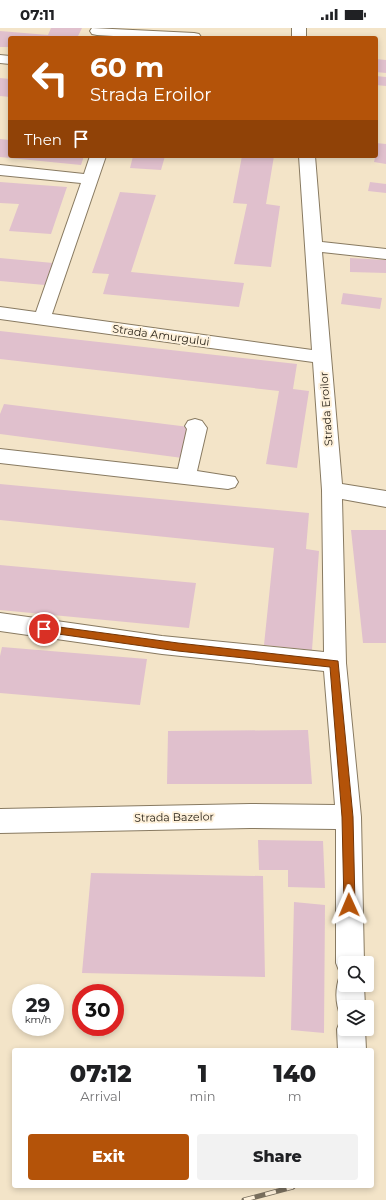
<!DOCTYPE html>
<style>
body{margin:0;font-family:Montserrat,sans-serif;background:#f2f2f2;color:#202124;height:100vh;display:flex;flex-direction:column;font-size:15px;white-space:nowrap}
*{box-sizing:border-box;margin:0}
p{font-size:13px;color:#757577}
.icon{flex:none;width:22px;height:22px;fill:none;stroke:currentColor;stroke-width:2;stroke-linecap:round;stroke-linejoin:round}
.map{position:relative;flex:1;overflow:hidden}
.drawer{position:absolute;left:12px;top:1020px;width:362px;height:140px;display:flex;flex-direction:column;background:#fff;border-radius:4px;box-shadow:0 2px 6px #0003}
.drawer>*{flex:none}
.top-card{position:absolute;left:8px;top:8px;width:370px;height:122px;border-radius:4px;box-shadow:0 2px 6px #0003;background:#b45309;color:#fff;overflow:hidden}
.controls{position:absolute;left:338px;top:928px;display:grid;gap:8px}
.controls a{display:grid;place-items:center;width:36px;height:36px;border-radius:4px;background:#fff;box-shadow:0 2px 6px #0003;font-size:20px}
.speed{position:absolute;left:12px;top:956px;display:flex;gap:8px;font-size:20px;font-weight:700;text-align:center}
.speed>*{display:grid;place-content:center;width:52px;height:52px;border-radius:50%;background:#fff;box-shadow:0 2px 6px #0003;line-height:1}
.speed small{font-size:10px;font-weight:400}
.speed .limit{border:6px solid #d22;background:#fff;color:#111}
.pin{position:absolute;display:grid;place-items:center;width:34px;height:34px;color:#fff;margin:-17px;border:2px solid #fff;border-radius:50%;box-shadow:0 1px 4px #0007}
.me{position:absolute;width:44px;margin:-22px;rotate:359deg;stroke-linejoin:round;filter:drop-shadow(0 0 3px #0008)}
.turn{display:flex;align-items:center;gap:14px;height:84px;padding:0 16px;font-size:18px}
.turn .icon{width:52px;height:52px;stroke-width:2.5}
.turn b{display:block;font-size:28px;line-height:34px}
.then{display:flex;align-items:center;height:38px;padding:0 16px;background:#0003;gap:8px;font-size:15px}
.eta{display:flex;justify-content:space-evenly;align-items:center;height:68px;text-align:center}
.eta b{font-size:24px;font-weight:800;line-height:28px}
.primary-button{display:flex;gap:8px;margin-top:auto;padding:8px 16px}
.primary-button a{flex:1;height:46px;border-radius:4px;background:#b45309;color:#fff;font-size:16px;font-weight:800;line-height:46px;text-align:center}
.primary-button a+a{background:#f2f2f2;color:#202124}
.status{display:flex;justify-content:space-between;align-items:center;height:28px;padding:0 20px;background:#fff;direction:ltr}
.status svg{height:11px;fill:currentColor}
.map>svg:first-child{display:block}
</style>
<div class="status"><b>07:11</b><svg viewBox="0 0 49 12"><path d="M0 12V9h3v3zM5 12V6h3v6zM10 12V3h3v9zM15 12V0h3v12zM26 1h20v11H26zM47 4h2v5h-2z"/></svg></div>
<div class="map">
<svg width="386" height="1172" viewBox="0 0 386 1172">
<rect width="100%" height="100%" fill="#f3e4c8"/>
<path fill="#e0c0cd" d="M51 0H82L77 10H10V19H0V3L48 7Z
M376 31 386 32V45L376 44Z
M376 48 386 49V58L376 57Z
M0 50 10 51V69L0 68Z
M0 111 10 112V128H84L81 137 0 129Z
M376 115 386 116V136L374 134 375 130 365 129 376 128Z
M133 128H165L161 142 130 140Z
M242 128H274L266 176 280 178 271 239 234 236 247 176 233 175Z
M0 154 67 159 51 206 9 203 19 176 0 175Z
M370 154 386 156V165L368 163Z
M120 164 156 167 131 244 244 255 239 279 103 266 109 246 92 245Z
M0 230 53 235 45 257 0 253Z
M350 230 386 232V245L350 244Z
M343 265 382 270 380 281 341 276Z
M0 303 297 336 293 361 309 363 297 440 266 436 279 363 0 331Z
M4 376 197 400 190 431 0 406V386Z
M0 456 309 485 306 521 319 523 312 622 264 617 274 520 0 492Z
M351 502H386V615H363Z
M0 537 196 555 189 600 0 582Z
M2 619 147 631 140 677 0 665V628Z
M308 702 312 756H167L168 703Z
M258 812 323 813 325 860 288 859V842H259Z
M91 845 263 848 265 949 82 945Z
M294 874 325 877 324 1005 291 1002Z"/>
<g fill="none" stroke-linecap="round" stroke-linejoin="round">
<g stroke="#887a61" stroke-width="2">
<path id="street" d="M92 0 194 5 199 6 201 9 146 10 97 7 92 6 90 3Z
M292 0H306V10H292Z
M0 27 10 28V36L0 35Z
M90 128H106L52 286 312 322 299 128H315L322 214 386 221V231L322 224 342 456 386 463V479L342 471 346 635 361 789 364 935H345V957H364L365 979H345V1001H365L366 1022H338L337 1001 341 991 344 990 341 989C335 975 335 961 340 947L343 946 340 945 336 935V801L250 800 0 805V781L250 776 335 777 324 643 162 626 0 603V585L162 608 324 624 322 462 313 334 0 291V279L36 284 81 155 0 147V137L84 146Z
M195 391 202 393 207 400 197 443 235 449 238 454 235 459 228 461 0 435V421L178 441 187 401 185 398 188 393Z"/>
</g>
<use href="#street" fill="#fff" fill-rule="evenodd"/>
<g stroke="#796f5e" stroke-width="5">
<path id="rail" d="M244 1172 293 1159"/>
</g>
<use href="#rail" stroke="#fef1db" stroke-width="3.5" stroke-dasharray="11" stroke-linecap="butt"/>
</g>
<path fill="#b45309" stroke="#753606" d="M44 597 178 615 338 633 353 789 355 877 353 881 349 882 345 881 344 877 342 789 330 639 178 623 44 604 41 603 40 601 41 598Z"/>
<g text-anchor="middle" stroke-width="4" stroke-linejoin="round" paint-order="stroke">
<g font-size="11" fill="#211b11" stroke="#fef1db">
<text transform="translate(161 307) rotate(8)" y="4">Strada Amurgului</text>
<text transform="translate(326 381) rotate(-94)" y="4">Strada Eroilor</text>
<text transform="translate(174 789) rotate(-1)" y="4">Strada Bazelor</text>
</g>
</g>
</svg>
<div class="controls">
<a><svg class="icon" aria-label="search" viewBox="0 0 24 24"><circle cx="10" cy="10" r="6"/><path d="M15 15l6 6"/></svg></a>
<a><svg class="icon" aria-label="layers" viewBox="0 0 24 24"><path d="M12 4l9 5-9 5-9-5zM3 14l9 5 9-5"/></svg></a>
</div>
<div class="speed"><div>29<small>km/h</small></div><div class="limit">30</div></div>
<div class="pin" style="left:44px;top:601px;background:#d93025"><svg class="icon" aria-label="arrive" viewBox="0 0 24 24"><path d="M6 21V4h12l-3 4 3 4H6"/></svg></div>
<svg class="me" style="left:349px;top:877px" viewBox="-20 -20 40 40"><path d="M0-17L14 15 0 8-14 15z" fill="#b45309" stroke="#fff" stroke-width="4"/></svg>
<div class="top-card">
<div class="turn"><svg class="icon" aria-label="left" viewBox="0 0 24 24"><path d="M17 20v-9H6M10 6l-5 5 5 5"/></svg><div><b>60 m</b>Strada Eroilor</div></div>
<div class="then">Then<svg class="icon" aria-label="arrive" viewBox="0 0 24 24"><path d="M6 21V4h12l-3 4 3 4H6"/></svg></div>
</div>
<section class="drawer">
<div class="eta">
<div><b>07:12</b><p>Arrival</p></div>
<div><b>1</b><p>min</p></div>
<div><b>140</b><p>m</p></div>
</div>
<div class="primary-button"><a>Exit</a><a>Share</a></div>
</section>
</div>
